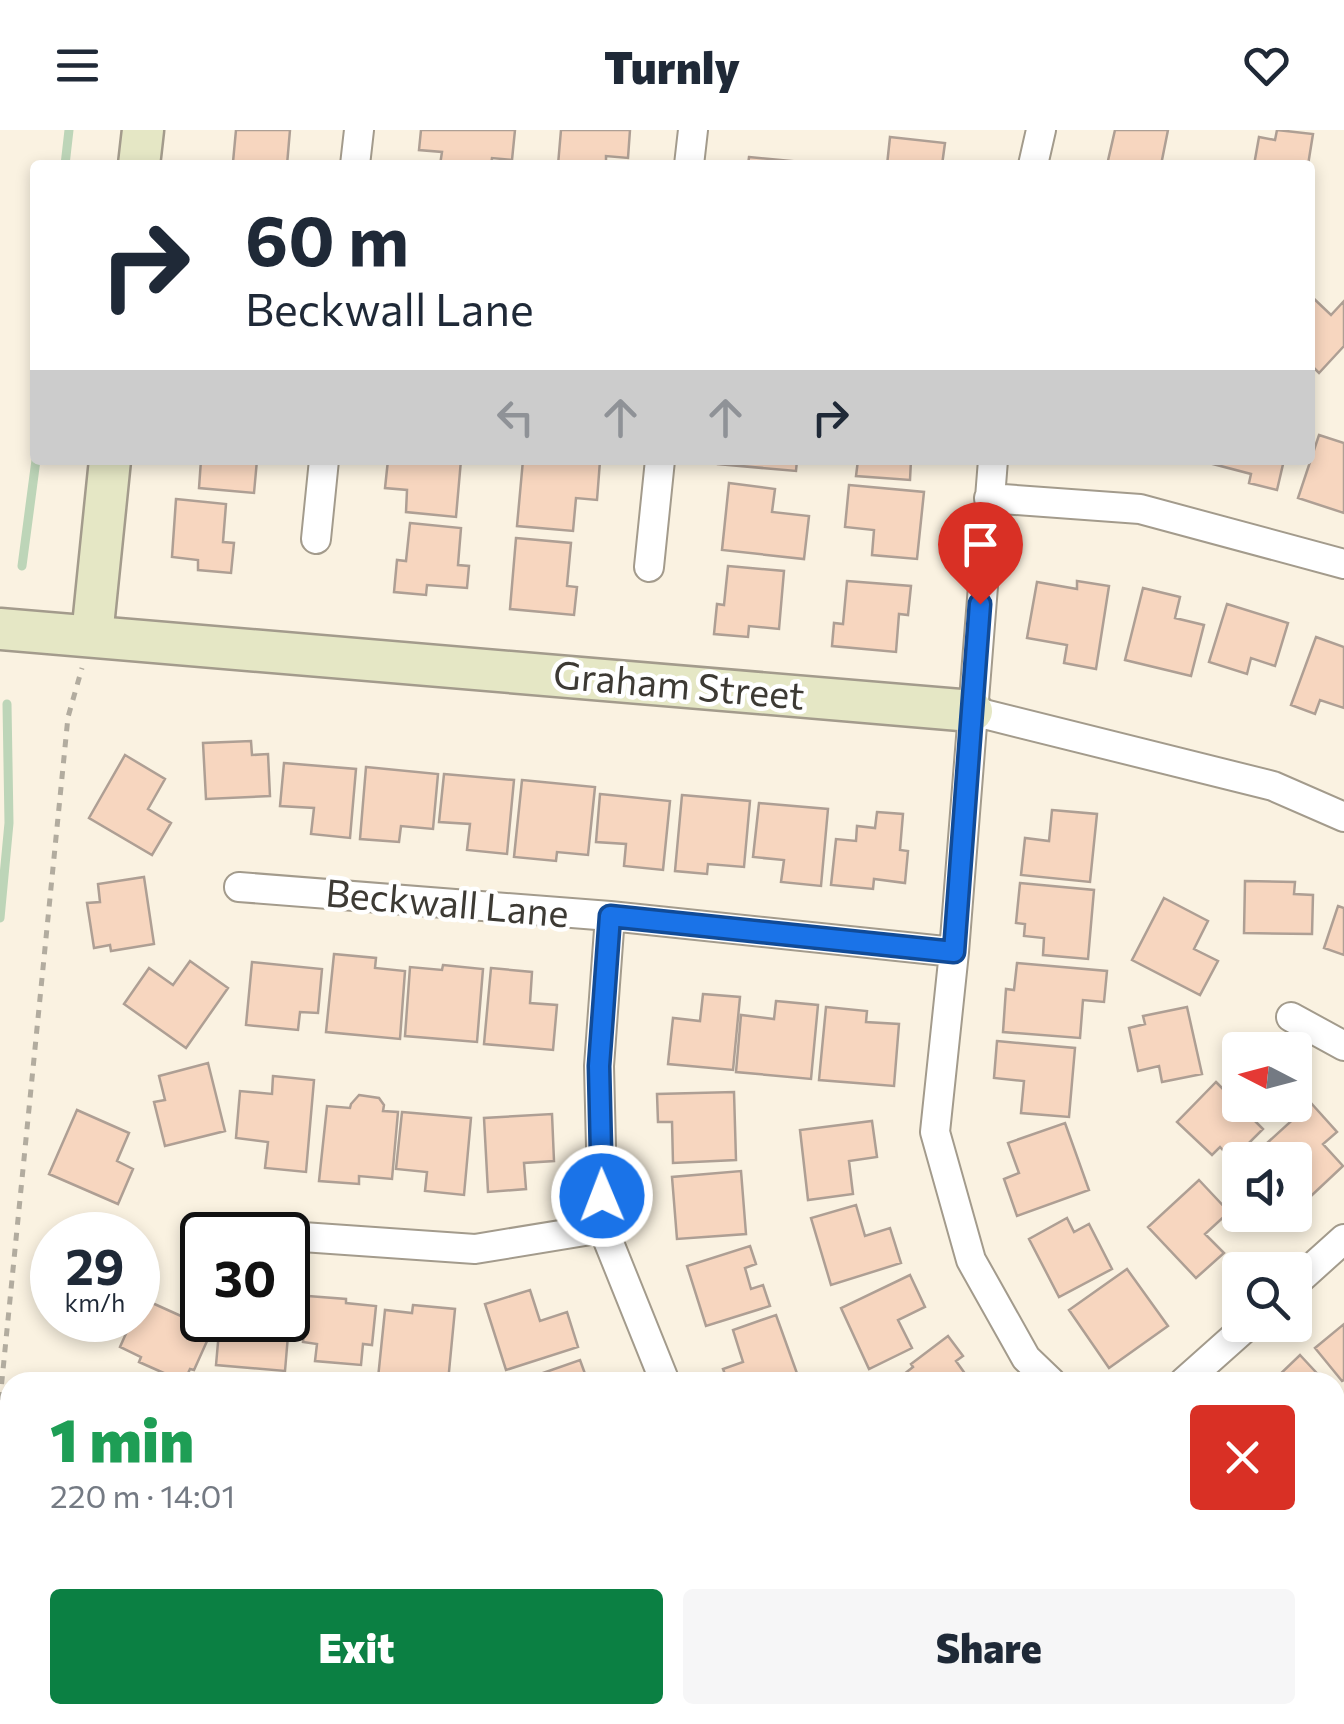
<!DOCTYPE html>
<meta charset="utf-8">
<style>
body{margin:0;font-family:Commissioner,sans-serif;background:#f6f6f7;color:#1f2937;height:100vh;display:flex;flex-direction:column;font-size:38px;white-space:nowrap}
*{box-sizing:border-box;margin:0}
p{font-size:32px;color:#747a83}
.icon{flex:none;width:55px;height:55px;fill:none;stroke:currentColor;stroke-width:2;stroke-linecap:round;stroke-linejoin:round}
.map{position:relative;flex:1;overflow:hidden}
.panel{position:absolute;left:0px;top:1242px;width:1345px;height:352px;display:flex;flex-direction:column;background:#fff;border-radius:30px 30px 0 0;box-shadow:0 5px 15px #0003}
.panel>*{flex:none}
.hud{position:absolute;left:30px;top:30px;width:1285px;height:305px;border-radius:10px;box-shadow:0 5px 15px #0003;background:#fff;color:#1f2937;overflow:hidden}
.needle{width:65px;rotate:276deg}
.fabs{position:absolute;left:1222px;top:902px;display:grid;gap:20px}
.fabs a{display:grid;place-items:center;width:90px;height:90px;border-radius:10px;background:#fff;box-shadow:0 5px 15px #0003;font-size:50px}
.speed{position:absolute;left:30px;top:1082px;display:flex;gap:20px;font-size:50px;font-weight:700;text-align:center}
.speed>*{display:grid;place-content:center;width:130px;height:130px;border-radius:50%;background:#fff;box-shadow:0 5px 15px #0003;line-height:1}
.speed small{font-size:25px;font-weight:400}
.speed .limit{border:5px solid #111;border-radius:15px;background:#fff;color:#111}
.pin{position:absolute;display:grid;place-items:center;width:85px;height:85px;color:#fff;margin:-102px -42px;border-radius:50% 50% 50% 0;rotate:-45deg;box-shadow:0 0 10px #0007}
.pin .icon{rotate:45deg}
.me{position:absolute;width:110px;margin:-55px;rotate:359deg;stroke-linejoin:round;filter:drop-shadow(0 0 8px #0008)}
.turn{display:flex;align-items:center;gap:35px;height:210px;padding:0 50px;font-size:45px}
.turn .icon{width:130px;height:130px;stroke-width:2.5}
.turn b{display:block;font-size:70px;line-height:85px}
.lanes{display:flex;align-items:center;height:95px;padding:0 50px;background:#0003;justify-content:center;gap:50px;direction:ltr}
.lanes .off{opacity:.35}
.round{display:grid;place-items:center;flex:none;width:105px;height:105px;border-radius:10px;background:#f6f6f7}
.head{display:flex;align-items:center;justify-content:space-between;height:170px;padding:0 50px}
h1{font-size:60px;font-weight:800;line-height:75px;color:#1e9e55}
.cta{display:flex;gap:20px;margin-top:auto;padding:20px 50px}
.cta a{flex:1;height:115px;border-radius:10px;background:#0b8043;color:#fff;font-size:40px;font-weight:800;line-height:115px;text-align:center}
.cta a+a{background:#f6f6f7;color:#1f2937}
header{display:flex;justify-content:space-between;align-items:center;height:130px;padding:0 50px;background:#fff;font-size:45px;font-weight:800}
.map>svg:first-child{display:block}
</style>
<header><svg class="icon" aria-label="menu" viewBox="0 0 24 24"><path d="M4 6h16M4 12h16M4 18h16"/></svg>Turnly<svg class="icon" aria-label="heart" viewBox="0 0 24 24"><path d="M12 20l-8-8c-3-5 5-10 8-4 3-6 11-1 8 4z"/></svg></header>
<div class="map">
<svg width="1344" height="1594" viewBox="0 0 1344 1594">
<rect width="100%" height="100%" fill="#faf2e1"/>
<g fill="none" stroke-linecap="round" stroke-linejoin="round">
<path stroke="#bdd5b8" stroke-width="9" d="M65 35 69 0
M22 436 36 330
M0 788 9 693 7 574"/>
</g>
<path fill="#f7d6bf" stroke="#ae9f94" stroke-width="2.5" d="M236 0H290L287 35 233 32Z
M421 0H515L512 30 492 28 491 35H440L442 22 419 20Z
M561 0H630L628 28 606 26V35H558Z
M1115 0H1168L1161 35H1107Z
M1277 0 1313 4 1308 35H1254L1259 7 1275 10Z
M890 7 945 13 942 35H887Z
M749 27 822 34V35H748Z
M1310 165 1331 185 1344 171V216L1319 243 1310 234Z
M1319 305 1344 313V383L1298 368Z
M201 330H257L254 363 199 358Z
M388 330H461L456 387 406 382 407 360 385 358Z
M523 330 600 331 597 370 576 368 573 401 517 396Z
M718 330H797L796 341 718 334Z
M858 330H911L910 350 856 346Z
M1214 330H1284L1277 360 1249 353 1251 344 1213 334Z
M729 353 775 359 772 382 809 386 804 429 722 420Z
M849 355 924 362 917 429 872 425 874 400 845 397Z
M176 369 226 374 223 412 234 413 231 443 198 440V430L172 427Z
M410 393 461 398 458 435 469 436 467 458 427 455 426 465 394 462 397 430 406 431Z
M516 408 571 413 567 456 577 457 574 485 510 479Z
M728 436 784 441 779 499 749 496 748 507 714 504 717 474 724 475Z
M847 451 911 456 908 485 899 484 896 522 832 516 834 493 843 494Z
M1077 451 1109 456 1096 539 1064 533 1067 515 1027 508 1037 452 1077 459Z
M1143 458 1180 467 1175 488 1204 495 1191 546 1125 530Z
M1227 474 1288 493 1275 536 1251 528 1247 544 1209 532Z
M1316 507 1344 517V578L1320 570 1315 584 1291 575Z
M251 611 252 625 268 624 270 666 206 669 203 613Z
M125 625 165 649 148 679 171 693 152 725 89 688Z
M284 633 356 639 350 708 311 704 314 678 280 676Z
M366 637 438 644 433 699 401 696 399 712 360 709Z
M444 644 514 650 507 724 467 720 470 694 439 692Z
M522 650 595 657 588 725 557 722 556 731 514 727Z
M600 664 670 671 663 740 624 736 626 714 596 712Z
M682 665 750 671 744 737 708 734 707 744 675 741Z
M759 673 828 679 821 756 781 752 784 730 753 727Z
M1052 680 1097 684 1090 752 1021 745 1025 708 1049 711Z
M877 682 903 684 900 720 908 721 905 753 874 749 873 759 831 755 836 709 856 711 857 696 875 698Z
M144 747 154 814 111 821 110 815 94 818 87 773 100 772 98 754Z
M1245 751 1295 752 1294 764 1313 765 1312 804 1244 803Z
M1020 753 1094 760 1088 829 1043 825 1044 808 1024 806 1025 794 1016 793Z
M1164 768 1208 791 1194 819 1218 831 1200 865 1132 830Z
M1338 776 1344 778V825L1324 818Z
M334 824 376 828 375 838 405 841 400 909 326 902Z
M190 831 228 858 186 918 124 874 149 838 173 855Z
M252 832 322 839 318 883 300 882 298 900 246 895Z
M1017 833 1107 841 1104 872 1083 870 1080 908 1003 902 1006 859 1014 860Z
M443 835 483 839 477 912 405 906 410 837 442 840Z
M491 838 532 842 530 873 557 875 553 920 484 914Z
M703 864 740 867 733 940 668 934 673 888 700 891Z
M776 871 818 875 811 949 736 942 741 885 774 889Z
M826 877 867 881 866 892 899 894 894 956 819 950Z
M1187 877 1202 944 1162 952 1159 936 1138 941 1129 898 1145 894 1143 886Z
M997 911 1075 918 1069 987 1021 983 1024 951 994 948Z
M208 933 225 1001 165 1016 154 972 165 970 159 946Z
M273 946 314 950 306 1042 265 1038 268 1012 236 1008 240 961 272 964Z
M1216 952 1263 999 1232 1030 1220 1017 1212 1025 1177 992Z
M734 962 736 1030 673 1033 672 992H658L657 964Z
M359 965 379 968 384 975 383 981 398 982 392 1049 359 1046V1054L319 1051 327 976 350 978 351 974Z
M1311 973 1337 1002 1323 1014 1343 1036 1295 1081V1030H1261L1255 1024Z
M77 980 129 1003 117 1031 133 1039 118 1074 49 1044Z
M402 982 471 988 464 1065 425 1061 427 1042 396 1039Z
M552 984 554 1031 524 1033 526 1059 488 1062 484 988Z
M872 991 877 1027 849 1031 853 1064 808 1070 800 1000Z
M1065 993 1089 1060 1017 1086 1004 1049 1019 1043 1008 1013Z
M741 1041 746 1104 677 1109 672 1047Z
M1199 1050 1229 1082 1205 1104 1224 1123 1196 1148 1148 1097Z
M856 1075 865 1106 890 1098 901 1133 831 1155 811 1088Z
M1067 1088 1074 1102 1089 1094 1112 1139 1059 1167 1029 1109Z
M750 1116 756 1134 745 1138 751 1159 763 1155 770 1176 706 1196 687 1136Z
M1127 1139 1168 1196 1109 1238 1069 1180Z
M910 1145 925 1177 898 1190 912 1218 869 1239 841 1178Z
M530 1160 540 1191 567 1182 578 1217 506 1240 485 1174Z
M308 1166 346 1169V1173L376 1176 372 1215 363 1214 361 1235 315 1231 317 1214 303 1212Z
M288 1170H291L285 1241 216 1235 220 1190 249 1193V1190H288Z
M150 1172 212 1200 194 1240 190 1239 184 1252 139 1232 141 1227 120 1217 132 1190H138V1181L145 1185Z
M413 1175 455 1179 448 1252 378 1248 385 1180 412 1183Z
M776 1185 799 1249 789 1252H728L723 1239 743 1232 733 1200Z
M1344 1194V1250L1342 1251 1315 1218Z
M948 1206 963 1226 956 1231 971 1252H894L913 1237 911 1234Z
M1300 1225 1325 1252H1278L1275 1249Z
M580 1230 588 1252H544L540 1244Z
M1344 1370V1469L1335 1459V1378Z
M312 1585H382L381 1593Z
M397 1585H459V1591L397 1589Z
M492 1585H564L565 1593 493 1594Z
M702 1585H775L769 1592 771 1594H712Z
M956 1585H982L993 1594H948Z
M1002 1585H1053L1045 1594H1012Z
M1155 1585H1215L1224 1594H1147Z"/>
<g fill="none" stroke-linecap="round" stroke-linejoin="round">
<g stroke="#a39b8c" stroke-width="32">
<path id="street" d="M355 35 359 0
M689 35 693 0
M1033 35 1041 0
M993 330 954 822 935 1002 971 1130 1026 1228 1051 1252
M989 368 1140 379 1344 434
M316 409 324 330
M649 437 660 330
M972 581 1273 656 1344 687
M239 757 610 786 954 822
M610 786 599 936 603 1098 665 1252
M1291 887 1344 916
M202 1101 266 1105
M288 1106 475 1119 603 1098
M1295 1153 1344 1109
M1184 1252 1248 1195
M1335 1583 1344 1573
M867 1594 874 1585"/>
</g>
<g stroke="#a39b8c" stroke-width="45">
<path id="secondary" d="M139 35 143 0
M0 499 972 581
M92 506 110 330"/>
</g>
<path stroke="#b2ac9f" stroke-width="5" stroke-dasharray="8 8" stroke-linecap="butt" d="M0 1270 68 587 82 538"/>
<use href="#street" stroke="#fff" stroke-width="28"/>
<use href="#secondary" stroke="#e5e7c5" stroke-width="40"/>
</g>
<g fill="none" stroke-linecap="round" stroke-linejoin="round">
<g stroke="#114b97" stroke-width="25">
<path id="route" d="M602 1066 599 936 610 786 954 822 980 474"/>
</g>
<use href="#route" stroke="#1a73e8" stroke-width="18"/>
</g>
<g text-anchor="middle" stroke-width="9" stroke-linejoin="round" paint-order="stroke">
<g font-size="38" fill="#3d3a34" stroke="#fff">
<text transform="translate(679 556) rotate(5)" y="13">Graham Street</text>
<text transform="translate(447 774) rotate(5)" y="13">Beckwall Lane</text>
</g>
</g>
</svg>
<div class="fabs">
<a><svg class="needle" viewBox="-14 -14 28 28"><path d="M0-13l5 13h-10z" fill="#e53935"/><path d="M0 13l5-13h-10z" fill="#747a83"/></svg></a>
<a><svg class="icon" aria-label="sound" viewBox="0 0 24 24"><path d="M4 9h4l5-4v14l-5-4H4zM17 9q2 3 0 6"/></svg></a>
<a><svg class="icon" aria-label="search" viewBox="0 0 24 24"><circle cx="10" cy="10" r="6"/><path d="M15 15l6 6"/></svg></a>
</div>
<div class="speed"><div>29<small>km/h</small></div><div class="limit">30</div></div>
<div class="pin" style="left:980px;top:474px;background:#d93025"><svg class="icon" aria-label="arrive" viewBox="0 0 24 24"><path d="M6 21V4h12l-3 4 3 4H6"/></svg></div>
<svg class="me" style="left:602px;top:1066px" viewBox="-20 -20 40 40"><circle r="17" fill="#1a73e8" stroke="#fff" stroke-width="3"/><path d="M0-11L8 9 0 5-8 9z" fill="#fff"/></svg>
<div class="hud">
<div class="turn"><svg class="icon" aria-label="right" viewBox="0 0 24 24"><path d="M7 20v-9h11M14 6l5 5-5 5"/></svg><div><b>60 m</b>Beckwall Lane</div></div>
<div class="lanes"><svg class="icon off" aria-label="left" viewBox="0 0 24 24"><path d="M17 20v-9H6M10 6l-5 5 5 5"/></svg><svg class="icon off" aria-label="ahead" viewBox="0 0 24 24"><path d="M12 20V5M6 11l6-6 6 6"/></svg><svg class="icon off" aria-label="ahead" viewBox="0 0 24 24"><path d="M12 20V5M6 11l6-6 6 6"/></svg><svg class="icon" aria-label="right" viewBox="0 0 24 24"><path d="M7 20v-9h11M14 6l5 5-5 5"/></svg></div>
</div>
<section class="panel">
<div class="head"><div><h1>1 min</h1><p>220 m · 14:01</p></div><a class="round" style="background:#d93025;color:#fff"><svg class="icon" aria-label="close" viewBox="0 0 24 24"><path d="M6 6l12 12M18 6L6 18"/></svg></a></div>
<div class="cta"><a>Exit</a><a>Share</a></div>
</section>
</div>
